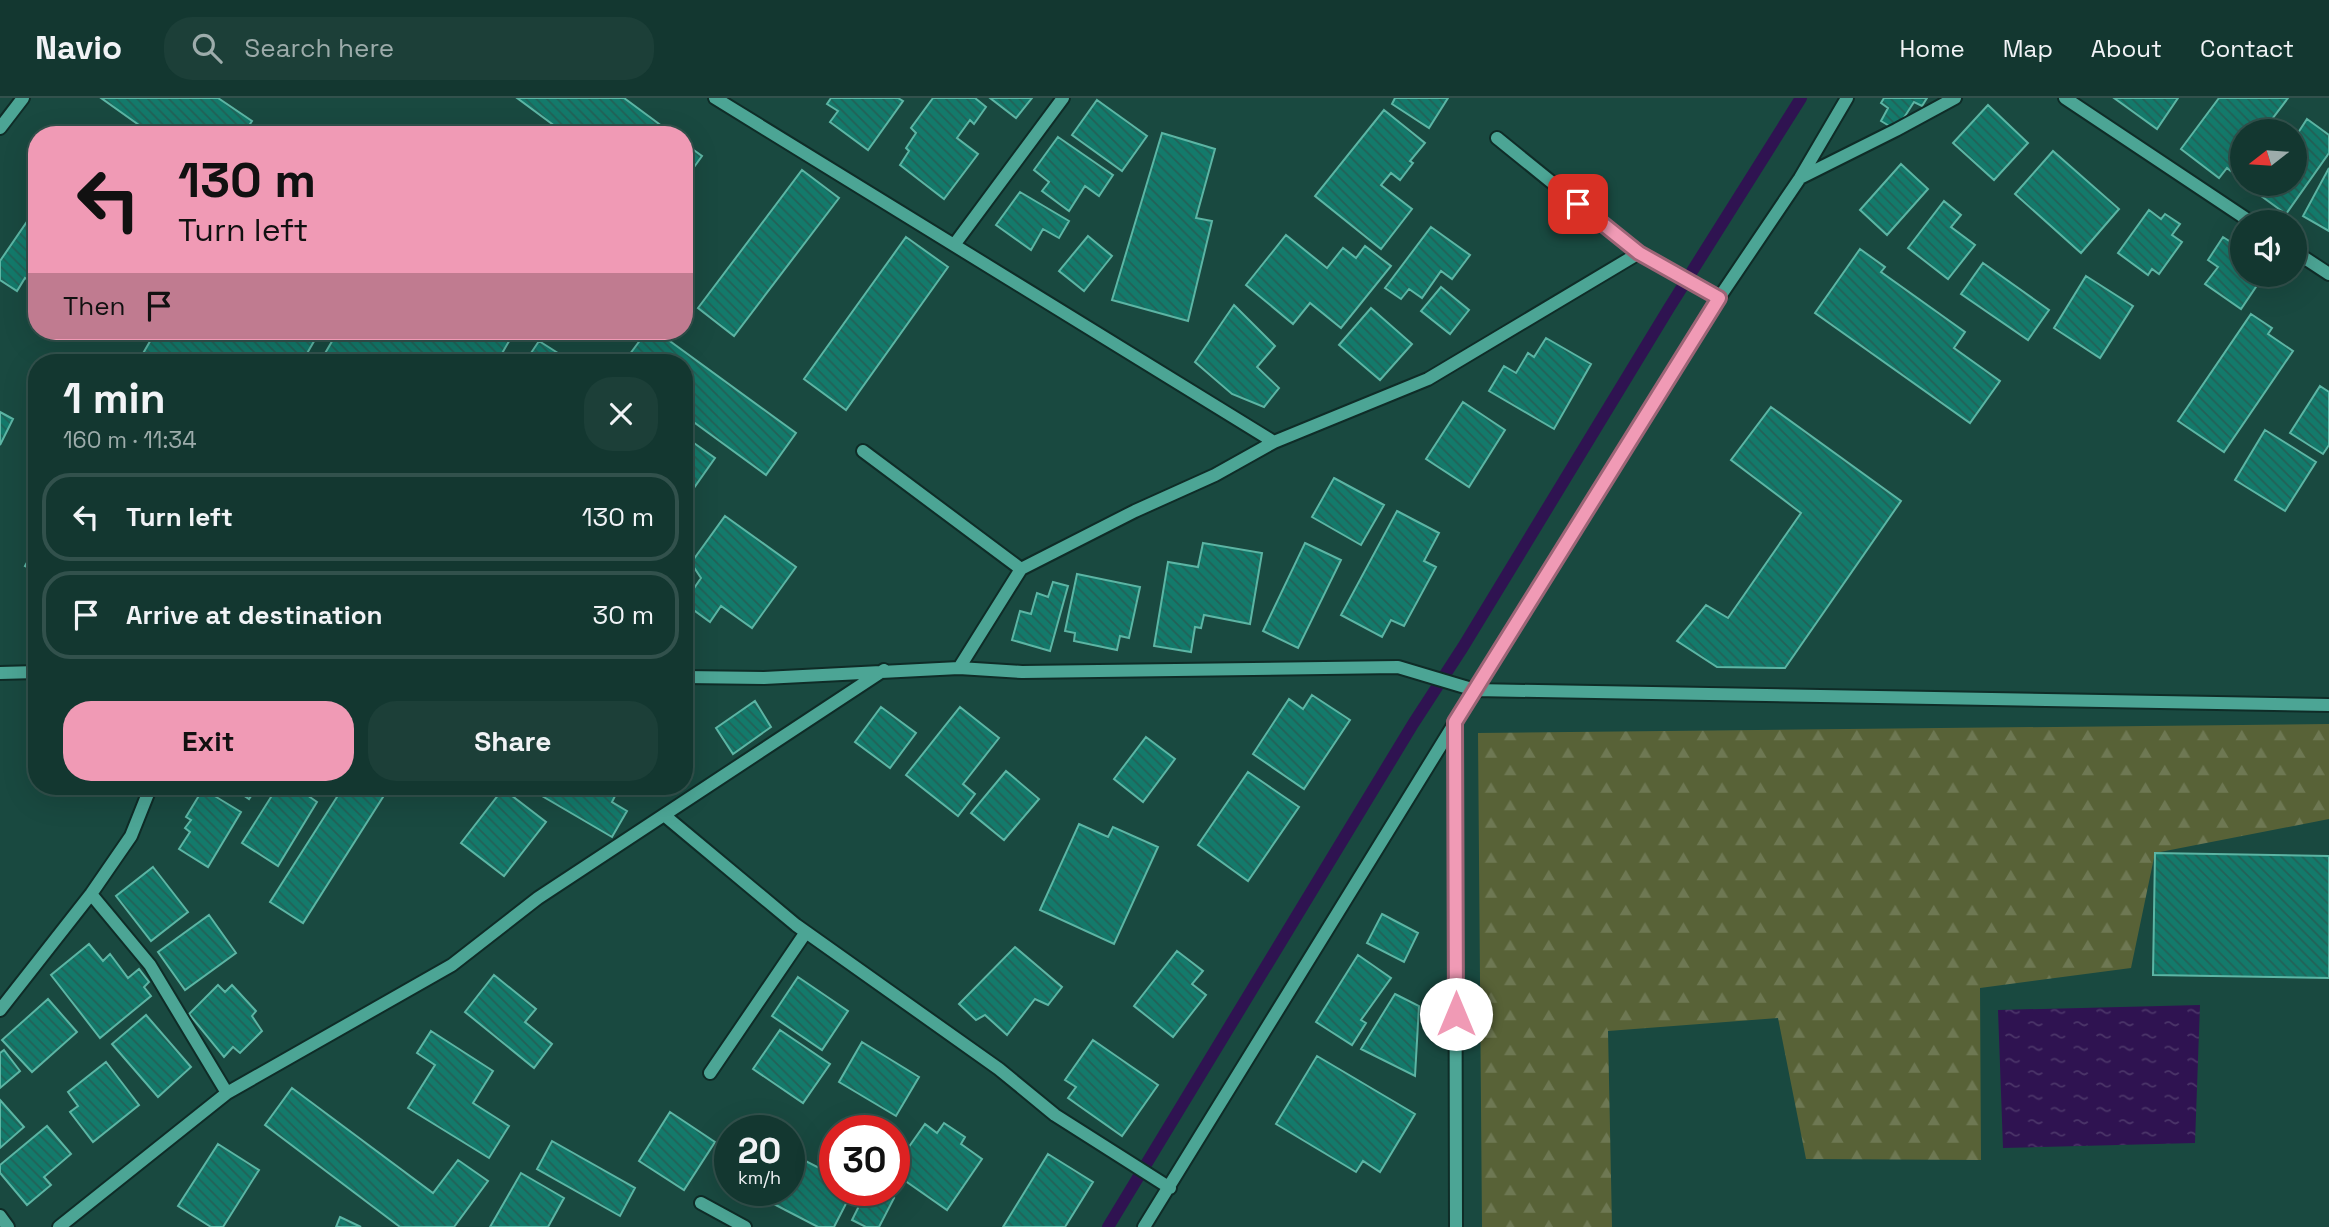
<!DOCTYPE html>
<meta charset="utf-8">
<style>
body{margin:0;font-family:"Space Grotesk",sans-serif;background:#1c3f38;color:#f1f3f6;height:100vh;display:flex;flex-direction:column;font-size:26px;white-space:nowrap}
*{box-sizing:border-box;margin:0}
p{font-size:23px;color:#9dacab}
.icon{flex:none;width:38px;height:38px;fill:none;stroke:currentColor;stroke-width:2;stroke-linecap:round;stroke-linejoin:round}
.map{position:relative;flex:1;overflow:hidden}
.panel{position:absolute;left:28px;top:256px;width:665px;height:441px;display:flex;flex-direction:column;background:#133730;border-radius:28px;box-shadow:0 7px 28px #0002,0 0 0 2px #32514c}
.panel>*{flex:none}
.guide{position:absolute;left:28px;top:28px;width:665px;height:214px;border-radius:28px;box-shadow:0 7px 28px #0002,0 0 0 2px #32514c;background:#f09ab5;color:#111;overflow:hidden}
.needle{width:46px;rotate:253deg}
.tools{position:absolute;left:2230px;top:21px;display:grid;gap:14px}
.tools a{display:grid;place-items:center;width:77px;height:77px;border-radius:50%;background:#133730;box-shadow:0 7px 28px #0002,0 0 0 2px #32514c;font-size:35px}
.speed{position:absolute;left:714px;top:1017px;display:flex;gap:14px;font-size:35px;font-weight:700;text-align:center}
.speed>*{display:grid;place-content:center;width:91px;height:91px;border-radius:50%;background:#133730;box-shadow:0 7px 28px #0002,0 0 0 2px #32514c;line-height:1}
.speed small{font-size:18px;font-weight:400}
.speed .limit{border:10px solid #d22;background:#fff;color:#111}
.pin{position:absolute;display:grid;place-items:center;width:60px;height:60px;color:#fff;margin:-30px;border-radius:14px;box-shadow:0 4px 10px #0006}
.me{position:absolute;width:77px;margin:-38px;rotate:0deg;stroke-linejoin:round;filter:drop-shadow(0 0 5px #0008)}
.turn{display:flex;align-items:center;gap:24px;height:147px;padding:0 35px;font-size:32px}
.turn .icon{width:91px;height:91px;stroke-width:2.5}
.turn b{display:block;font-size:49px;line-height:60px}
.then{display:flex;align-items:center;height:66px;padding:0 35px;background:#0003;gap:14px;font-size:26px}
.round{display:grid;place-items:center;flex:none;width:74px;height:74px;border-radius:28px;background:#1c3f38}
.head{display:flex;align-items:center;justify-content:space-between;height:119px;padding:0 35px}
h1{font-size:42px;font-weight:800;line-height:52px}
.cta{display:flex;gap:14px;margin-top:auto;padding:14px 35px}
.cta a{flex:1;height:80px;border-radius:28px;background:#f09ab5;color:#111;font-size:28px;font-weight:800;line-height:80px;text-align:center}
.cta a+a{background:#1c3f38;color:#f1f3f6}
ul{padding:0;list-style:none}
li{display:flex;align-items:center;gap:21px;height:88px;margin:0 14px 10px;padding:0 21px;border:4px solid #32514c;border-radius:28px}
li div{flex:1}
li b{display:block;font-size:26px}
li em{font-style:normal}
header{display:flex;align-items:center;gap:42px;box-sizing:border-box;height:98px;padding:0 35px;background:#133730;border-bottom:2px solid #32514c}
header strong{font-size:33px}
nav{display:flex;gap:38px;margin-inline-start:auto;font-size:24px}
.search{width:490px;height:63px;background:#1c3f38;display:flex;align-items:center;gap:18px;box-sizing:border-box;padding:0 24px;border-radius:28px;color:#9dacab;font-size:26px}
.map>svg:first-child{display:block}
</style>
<header>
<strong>Navio</strong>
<div class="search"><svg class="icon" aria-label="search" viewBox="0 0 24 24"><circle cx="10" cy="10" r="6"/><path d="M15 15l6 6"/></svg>Search here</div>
<nav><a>Home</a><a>Map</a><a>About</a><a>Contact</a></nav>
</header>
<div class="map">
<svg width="2329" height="1129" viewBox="0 0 2329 1129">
<defs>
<pattern id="forest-firs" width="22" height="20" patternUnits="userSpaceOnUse" patternTransform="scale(1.75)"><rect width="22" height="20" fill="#586237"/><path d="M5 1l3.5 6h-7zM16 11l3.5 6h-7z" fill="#6e7853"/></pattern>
<pattern id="water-ripples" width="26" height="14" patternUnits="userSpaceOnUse" patternTransform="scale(1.75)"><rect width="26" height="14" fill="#2f1351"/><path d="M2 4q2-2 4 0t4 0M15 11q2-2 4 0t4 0" fill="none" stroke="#4b3569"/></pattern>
<pattern id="building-back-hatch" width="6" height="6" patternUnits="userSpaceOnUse" patternTransform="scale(1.75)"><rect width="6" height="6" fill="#137a6b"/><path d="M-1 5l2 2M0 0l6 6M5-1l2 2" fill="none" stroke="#236157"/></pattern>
</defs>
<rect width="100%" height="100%" fill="#194940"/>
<path fill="url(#forest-firs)" d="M2329 626V721L2155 755 2131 870 1980 890 1981 1062 1806 1061 1778 920 1608 933 1612 1129H1482L1478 635Z"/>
<path fill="url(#water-ripples)" d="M2200 907 2195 1045 2003 1050 1998 912Z"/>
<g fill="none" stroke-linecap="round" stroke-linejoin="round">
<path stroke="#2f1351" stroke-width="12" d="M1108 1129 1413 626 1463 549 1669 210 1801 0"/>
</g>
<path fill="url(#building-back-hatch)" stroke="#5cb5a4" stroke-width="2" d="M101 0H218L252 23 243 37H153Z
M517 0H624L674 37H567Z
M831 0H898L903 3 868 52 830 24 838 13 827 6Z
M933 0H975L986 9 974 26 970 22 957 40 978 56 944 101 900 67 909 53 906 50 916 35 911 30Z
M990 0H1032L1016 20Z
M1395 0H1448L1429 30 1392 6Z
M1884 0H1927L1922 8 1914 4 1896 32 1881 23 1888 10 1881 5Z
M2114 0H2178L2157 31Z
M2219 0H2288L2263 33H2242V61L2232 74 2227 70 2219 80 2181 51Z
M1097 2 1147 38 1122 73 1072 37Z
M1988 7 2028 45 1994 82 1953 45Z
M1384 12 1425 45 1410 63 1413 65 1400 82 1391 75 1381 87 1412 111 1381 151 1315 98Z
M2307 21 2329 37V55L2286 116 2257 95 2263 86H2294V41Z
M1162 35 1215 51 1196 120 1212 123 1188 223 1112 202Z
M1058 39 1113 77 1099 98 1085 88 1069 113 1042 93 1049 84 1034 72Z
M684 45 702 58 684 83Z
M2053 53 2119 111 2081 155 2015 96Z
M1901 66 1928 91 1887 137 1860 112Z
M2329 70V133L2303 118Z
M802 72 839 100 734 238 698 210Z
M1020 94 1069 123 1059 140 1043 131 1031 152 996 127Z
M1944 103 1961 117 1951 129 1975 147 1948 181 1908 150Z
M37 109V188L25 180 17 193 0 182V163Z
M2149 112 2161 121 2165 116 2180 126 2172 137 2182 144 2159 176 2152 171 2148 177 2118 155Z
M1431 129 1470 157 1452 181 1441 173 1422 200 1409 191 1401 201 1385 190Z
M1286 137 1327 170 1343 150 1356 160 1365 148 1391 168 1341 230 1310 205 1293 226 1246 187Z
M1088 138 1112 158 1084 193 1059 173Z
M2240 138 2242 177H2264L2241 211 2205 186 2218 169 2208 162 2223 139 2234 146Z
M906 139 948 169 846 312 804 281Z
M1860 151 1885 169 1881 174 1965 234 1954 250 2000 283 1970 325 1815 215Z
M1983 165 2049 212 2028 242 1961 196Z
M2086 178 2133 208 2100 260 2054 230Z
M1441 189 1469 212 1450 236 1421 213Z
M1234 207 1275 248 1257 269 1279 290 1264 309 1232 296 1195 264Z
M1371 210 1412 246 1380 282 1339 247Z
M2251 216 2272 230 2268 236 2293 253 2224 354 2178 323Z
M156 233H185L201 241 205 233H320L302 264H138Z
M338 233H515L497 264H320Z
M647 233H656L796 335 766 377 684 317V264H624Z
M1546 240 1591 266 1554 331 1489 293 1504 268 1516 275 1528 255 1534 259Z
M539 243 572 264H525Z
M2320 288 2329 294V347L2323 356 2290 335Z
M1463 304 1505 332 1469 389 1426 361Z
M1771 309 1901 403 1785 570 1717 569 1677 543 1706 507 1728 520 1801 415 1731 362Z
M0 314 13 321 0 347Z
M2265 332 2316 364 2285 413 2235 382Z
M684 338 715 360 684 404Z
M1334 380 1384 407 1361 447 1312 419Z
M1397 413 1439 435 1424 463 1436 469 1404 528 1391 522 1382 539 1341 517Z
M725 418 796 469 752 530 721 508 710 524 684 505 701 480 691 465Z
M1203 445 1262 455 1250 526 1204 517 1201 530 1195 529 1191 554 1154 548 1168 464 1198 469Z
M1305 445 1341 462 1298 550 1263 533Z
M37 446V474L25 468Z
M1077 476 1140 489 1129 540 1120 538 1117 552 1074 543 1075 535 1065 533Z
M1053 484 1068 488 1050 553 1012 542 1020 513 1031 516 1037 495 1048 499Z
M1312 597 1350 622 1304 691 1253 656 1289 601 1303 611Z
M755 603 771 629 733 656 716 630Z
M881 609 916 635 890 670 855 644Z
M960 609 999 640 963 686 975 696 958 718 906 677Z
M1146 639 1175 661 1143 704 1114 681Z
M1006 673 1039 701 1004 742 971 715Z
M1248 674 1299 709 1248 783 1198 747Z
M230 688H258L249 701Z
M278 688H312L307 697 317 704 278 768 242 745Z
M344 688H390L303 825 270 804Z
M525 688H597L615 698 612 704 627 713 612 739Z
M203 691 241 714 208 769 179 751 190 734 185 730 191 722 186 719Z
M503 691 546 724 504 778 461 745Z
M1079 726 1108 739 1113 729 1158 749 1114 846 1040 812Z
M2155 755 2329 758V880L2153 877Z
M153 769 188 814 151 843 116 798Z
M1382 816 1418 835 1404 864 1367 845Z
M209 817 236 855 185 892 158 854Z
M89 846 103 863 110 856 128 880 139 871 149 884 144 889 151 898 100 940 51 877Z
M1015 849 1062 889 1048 907 1035 901 1007 937 985 917 976 922 959 906Z
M1177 853 1203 873 1192 886 1206 897 1173 939 1134 908Z
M1358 857 1391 880 1361 922 1366 925 1352 947 1316 924Z
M494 877 536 911 525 924 552 946 534 970 465 914Z
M798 879 848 913 822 952 772 918Z
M218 887 225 894 232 887 256 913 252 918 262 933 240 955 233 949 224 959 189 916Z
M1395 896 1419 908 1415 978 1361 951Z
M48 901 77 934 32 974 2 942Z
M146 917 191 969 158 999 112 946Z
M780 932 830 966 803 1005 753 971Z
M431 933 493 973 473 1005 509 1028 489 1060 408 1010 435 967 417 955Z
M1093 942 1158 987 1122 1038 1068 1000 1076 989 1065 982Z
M862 944 919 979 896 1018 839 984Z
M4 952 20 973 0 990V955Z
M1317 958 1415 1016 1380 1074 1363 1063 1356 1074 1276 1026Z
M106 964 139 1007 93 1044 70 1014 78 1008 68 994Z
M292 990 433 1095 458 1062 488 1083 454 1129H400L265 1027Z
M0 1002 24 1029 0 1050Z
M670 1014 715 1044 684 1092 639 1063Z
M944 1025 965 1039 961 1046 982 1061 947 1112 894 1075V1070L925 1026 937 1035Z
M47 1028 71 1056 44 1079 51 1087 27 1107 0 1075V1067Z
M552 1043 635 1090 620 1118 537 1071Z
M218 1046 259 1072 223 1129H211L178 1108Z
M790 1055 835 1078V1092H853L834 1129H818L766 1102 771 1092H789Z
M1048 1056 1093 1084 1065 1129H1003Z
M730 1062V1083L720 1077Z
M521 1075 564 1100 548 1129H490Z
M867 1092H878L894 1100 879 1129H866L852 1122Z
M340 1119 361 1129H336Z"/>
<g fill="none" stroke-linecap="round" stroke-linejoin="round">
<g stroke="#0f2c27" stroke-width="16">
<path id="minor" d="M715 0 1274 344
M2065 0 2251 124
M0 30 23 0
M1497 40 1639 155
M1800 80 1896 32 1955 0
M954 147 1063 0
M2294 153 2329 176
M863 353 1021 471
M959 570 1021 471 1135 413 1215 377 1274 344 1428 281 1639 155 1719 200
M0 575 37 574
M684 579 764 580 959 570 1022 574 1398 569 1475 592 2329 607
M1455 625 1456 1129
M664 717 796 827 999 971 1055 1017 1170 1090
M91 796 150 867 227 995
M0 912 91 796 131 738 151 688
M710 975 806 834
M701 1105 745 1129
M0 1118 8 1129
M59 1129 227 995 452 867 538 800 884 572
M1144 1129 1475 592 1719 200 1800 80 1847 0"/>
</g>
<use href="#minor" stroke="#4ca595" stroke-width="12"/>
</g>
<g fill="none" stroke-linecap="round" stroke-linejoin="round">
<g stroke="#9c6476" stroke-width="18">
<path id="route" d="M1456 916 1455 624 1719 200 1639 155 1578 106"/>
</g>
<use href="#route" stroke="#f09ab5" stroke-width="12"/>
</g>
</svg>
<div class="tools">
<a><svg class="needle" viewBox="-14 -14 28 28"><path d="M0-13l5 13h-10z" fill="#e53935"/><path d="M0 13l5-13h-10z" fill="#9dacab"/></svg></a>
<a><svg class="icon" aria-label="sound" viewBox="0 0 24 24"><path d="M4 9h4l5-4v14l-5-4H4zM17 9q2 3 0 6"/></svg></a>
</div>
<div class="speed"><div>20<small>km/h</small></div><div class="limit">30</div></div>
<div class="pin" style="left:1578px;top:106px;background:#d93025"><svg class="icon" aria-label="arrive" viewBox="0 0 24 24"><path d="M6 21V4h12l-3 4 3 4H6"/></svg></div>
<svg class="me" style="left:1456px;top:916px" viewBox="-20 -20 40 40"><circle r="19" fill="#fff"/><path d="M0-13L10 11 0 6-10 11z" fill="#f09ab5"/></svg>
<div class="guide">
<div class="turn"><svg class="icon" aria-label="left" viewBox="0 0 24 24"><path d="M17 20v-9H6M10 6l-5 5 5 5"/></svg><div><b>130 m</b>Turn left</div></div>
<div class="then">Then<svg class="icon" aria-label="arrive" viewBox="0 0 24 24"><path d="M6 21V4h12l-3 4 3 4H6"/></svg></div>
</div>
<section class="panel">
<div class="head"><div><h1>1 min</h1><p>160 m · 11:34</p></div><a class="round"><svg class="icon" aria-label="close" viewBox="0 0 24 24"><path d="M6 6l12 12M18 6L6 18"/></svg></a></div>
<ul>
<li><svg class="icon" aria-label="left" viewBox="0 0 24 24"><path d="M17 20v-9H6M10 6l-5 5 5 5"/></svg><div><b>Turn left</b></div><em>130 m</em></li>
<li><svg class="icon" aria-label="arrive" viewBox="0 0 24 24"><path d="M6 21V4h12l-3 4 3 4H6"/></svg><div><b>Arrive at destination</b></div><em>30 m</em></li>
</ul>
<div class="cta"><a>Exit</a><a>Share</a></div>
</section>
</div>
